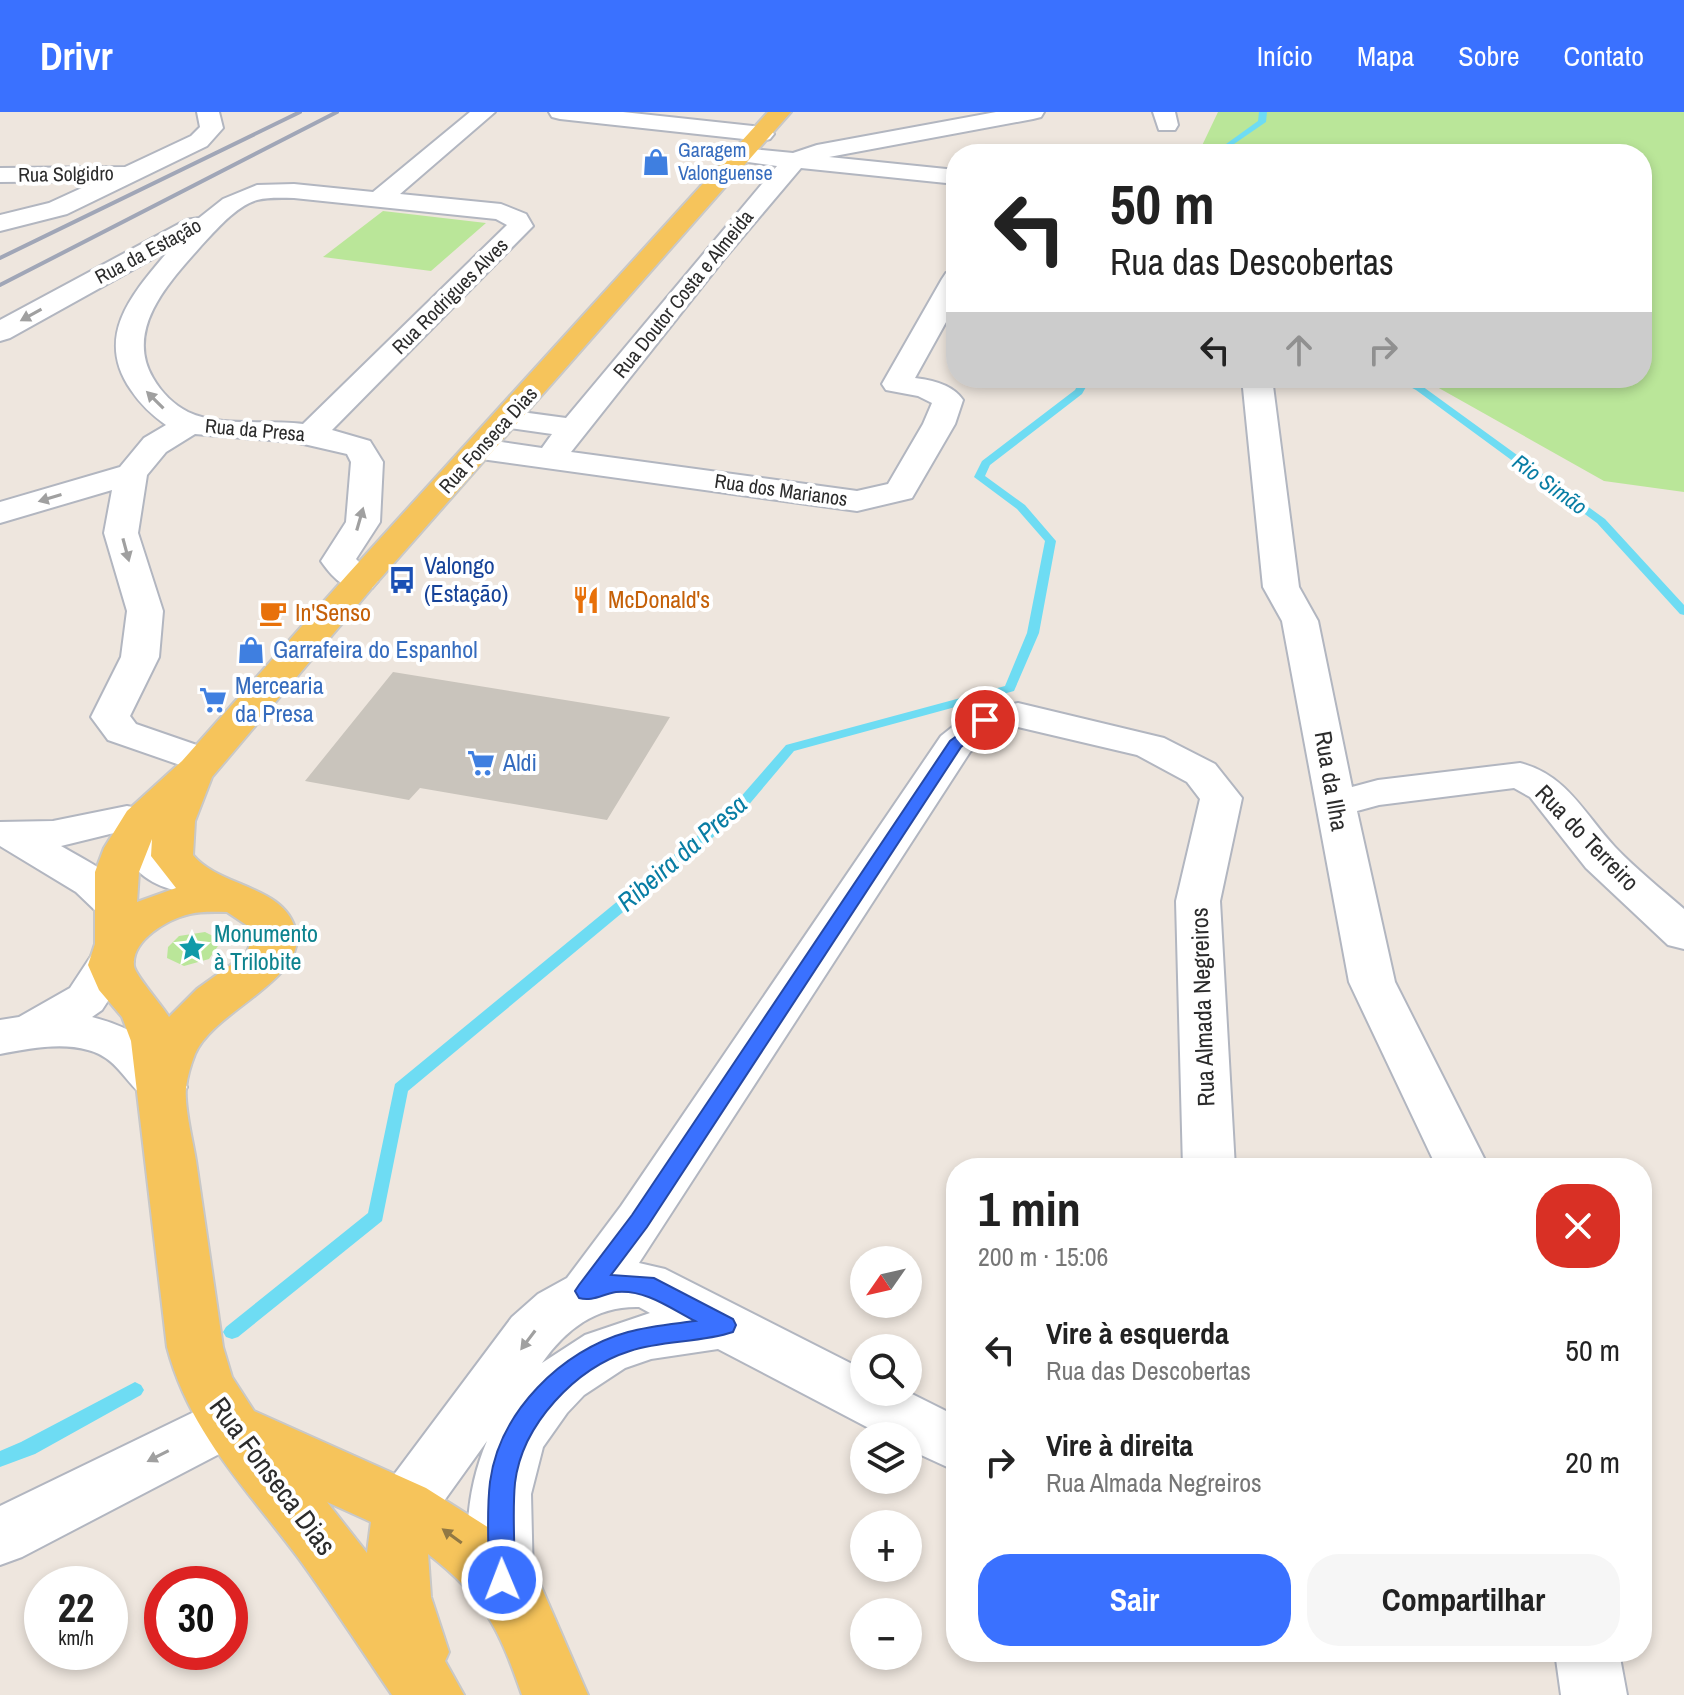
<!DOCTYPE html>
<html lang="pt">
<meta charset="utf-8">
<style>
body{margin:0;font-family:"Archivo Narrow",sans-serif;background:#f6f6f6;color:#222;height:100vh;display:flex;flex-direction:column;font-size:30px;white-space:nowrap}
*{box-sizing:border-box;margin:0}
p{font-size:26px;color:#767676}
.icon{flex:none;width:44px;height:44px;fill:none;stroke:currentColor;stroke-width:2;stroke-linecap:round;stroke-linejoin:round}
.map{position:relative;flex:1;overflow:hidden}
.panel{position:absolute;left:946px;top:1046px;width:706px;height:504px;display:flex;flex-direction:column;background:#fff;border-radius:32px;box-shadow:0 4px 12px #0003}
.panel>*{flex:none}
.guide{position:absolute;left:946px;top:32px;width:706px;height:244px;border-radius:32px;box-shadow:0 4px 12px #0003;background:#fff;color:#222;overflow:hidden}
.needle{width:52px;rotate:236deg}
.buttons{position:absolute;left:850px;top:1134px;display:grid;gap:16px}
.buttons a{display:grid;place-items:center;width:72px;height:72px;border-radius:50%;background:#fff;box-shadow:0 4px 12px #0003;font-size:40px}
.speed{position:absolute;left:24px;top:1454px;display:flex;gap:16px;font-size:40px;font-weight:700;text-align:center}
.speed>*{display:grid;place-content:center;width:104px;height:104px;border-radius:50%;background:#fff;box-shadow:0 4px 12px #0003;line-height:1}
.speed small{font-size:20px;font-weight:400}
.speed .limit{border:12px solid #d22;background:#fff;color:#111}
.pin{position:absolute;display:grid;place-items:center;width:68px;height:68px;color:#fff;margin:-34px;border:4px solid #fff;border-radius:50%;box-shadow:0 2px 8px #0007}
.me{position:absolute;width:88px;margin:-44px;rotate:359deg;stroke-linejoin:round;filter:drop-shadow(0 0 6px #0008)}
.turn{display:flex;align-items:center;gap:28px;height:168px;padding:0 32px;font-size:36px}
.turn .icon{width:104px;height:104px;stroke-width:2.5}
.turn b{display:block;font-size:56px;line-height:68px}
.lanes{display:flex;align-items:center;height:76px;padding:0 32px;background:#0003;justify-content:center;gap:40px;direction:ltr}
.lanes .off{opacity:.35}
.round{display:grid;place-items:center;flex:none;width:84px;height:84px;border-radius:32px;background:#f6f6f6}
.overview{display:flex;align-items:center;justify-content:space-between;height:136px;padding:0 32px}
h1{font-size:48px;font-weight:700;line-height:60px}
.button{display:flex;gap:16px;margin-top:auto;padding:16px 32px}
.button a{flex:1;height:92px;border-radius:32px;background:#3a71ff;color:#fff;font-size:32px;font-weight:700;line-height:92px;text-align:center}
.button a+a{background:#f6f6f6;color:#222}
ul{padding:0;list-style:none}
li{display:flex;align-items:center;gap:24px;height:112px;padding:0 32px}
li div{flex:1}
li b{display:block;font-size:30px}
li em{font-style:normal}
header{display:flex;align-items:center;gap:48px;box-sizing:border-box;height:112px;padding:0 40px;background:#3a71ff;color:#fff}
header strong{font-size:38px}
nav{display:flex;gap:44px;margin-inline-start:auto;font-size:28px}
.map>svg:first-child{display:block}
</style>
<header>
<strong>Drivr</strong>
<nav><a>Início</a><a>Mapa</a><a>Sobre</a><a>Contato</a></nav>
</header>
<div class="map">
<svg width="1684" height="1583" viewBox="0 0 1684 1583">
<rect width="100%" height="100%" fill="#eee6de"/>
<path fill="#bae699" d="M1218 0H1684V380L1604 369 1421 266H1642V42H1198Z
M383 99 486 111 431 159 323 145Z
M205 820 217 826 220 831 209 847 184 854 167 846 168 835 179 824Z"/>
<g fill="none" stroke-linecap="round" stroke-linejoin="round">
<path fill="#6edcf3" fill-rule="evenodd" d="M1259 0H1267L1266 10 1234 32 1243 42H1235L1226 32 1258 9Z
M1081 266H1091L1082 282 990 353 985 364 1025 393 1056 429 1039 521 1014 579 794 639 741 702 408 979 382 1109 238 1225 232 1227 226 1225 223 1220 226 1215 368 1101 395 972 731 696 786 633 1005 574 1027 521 1045 429 1017 397 974 365 982 349 1075 278Z
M1393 266H1406L1422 274 1605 407 1684 493V503L1680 502 1597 411 1416 278Z
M135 1270 141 1273 144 1278 141 1283 35 1342 0 1355V1339L21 1330Z"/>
</g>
<path fill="#c9c4bc" d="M393 560 670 605 607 708 420 676 409 688 305 669Z"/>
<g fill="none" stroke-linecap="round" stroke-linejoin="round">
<g stroke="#b2b6c0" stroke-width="4">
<path id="minor" d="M197 0H219L223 16 207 34 67 102 0 119V103L49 91 97 69 0 70V56L125 55 191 24 200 15Z
M470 0H495L400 82 501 92 526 102 533 114 332 318 370 329 383 350 380 410 356 447 378 469 372 476C349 482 334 468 321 449L346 410 351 350 347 342 295 330 195 322 166 340 147 363 138 421 163 499 159 545 130 604 136 612 217 640 223 649 217 658 203 661 108 628 91 605 121 545 127 499 104 421 112 378 0 411V390L120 355 144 326 166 313C152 303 141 293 131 278 93 223 134 180 170 137L10 226 0 229V208L186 108 199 106 223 87 257 73 294 72 373 80ZM294 86 496 107 507 113 303 312C267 307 222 316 188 300 174 293 161 280 153 266 124 217 170 169 201 134 216 118 236 94 257 88 269 85 282 86 294 86Z
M549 0H623L762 15 770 17 774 22 770 27 762 29 560 7 552 5Z
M996 0H1044L1041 5 1033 7 829 45 956 58V72L801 56 724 147 571 340 857 379 888 372 923 312 932 291 918 284 886 278 882 272 942 167 946 161 956 159V192L915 266C933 268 953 273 963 288L955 312 912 386 857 399 481 347 470 344 465 337 470 330 481 327 542 336 552 322 496 314 492 307 496 300 507 298 566 306 777 54 734 48 730 43 734 38 742 36 793 41 817 33Z
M1153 0H1175L1178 13 1175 18H1159Z
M1242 266H1272L1299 475 1318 509 1352 675 1378 668 1520 651C1567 663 1584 702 1615 735 1636 757 1661 777 1684 797V837L1668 833 1586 756 1530 685 1514 676 1379 693 1357 699 1395 870 1489 1056H1437L1349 870 1282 509 1263 475Z
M1018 591 1164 626 1215 652 1242 686 1220 789 1235 1056H1183L1176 789 1200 687 1187 670 1137 643 1018 615 997 618 970 640 639 1151 665 1157 864 1258V1280H908L956 1304V1359L908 1337V1324H884L718 1237 651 1247 625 1256 584 1283 567 1301 543 1335 531 1382 533 1468 524 1488 502 1497 480 1488C459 1442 467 1375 487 1329L426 1414 405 1422 384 1414 375 1395 384 1376 512 1205 538 1182 567 1166 621 1094 941 624 971 600ZM639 1195 650 1201 585 1223 542 1251C566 1217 596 1194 639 1195Z
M127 694 168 702 176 720 173 744 181 750 208 758 215 768 208 778C181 785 145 773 130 749L134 720 114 721 61 734C89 750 119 764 137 792L131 802 115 806 99 802 76 780 0 734V710L53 709Z
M111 834 127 838 134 849 102 898 92 905C135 916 165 936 187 975L180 988C130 1003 132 949 88 938 60 930 28 937 0 942V908L19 905 70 876 95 838Z
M227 1284 248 1291 256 1309 248 1327 22 1445 0 1453V1394Z
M1555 1540H1619L1627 1583H1561Z"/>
</g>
<g stroke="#c8c8c8" stroke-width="4">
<path id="major" d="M768 0H791L372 476 212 665 195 709 193 743C220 776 286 773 296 820 306 868 213 899 195 942 191 952 187 966 186 976 184 996 193 1029 196 1049 205 1111 214 1173 223 1235L232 1265 254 1299 426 1376 497 1421 523 1448 540 1472 588 1583H522C499 1517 485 1486 428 1442L431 1485 449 1540 445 1549 464 1583H392C362 1539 333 1494 302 1451 250 1380 190 1323 167 1235L131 929 122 905 99 878 88 853 95 832V760L104 736 127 699 182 649 348 462ZM152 727 151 744 176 776 137 790 139 760ZM227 800 251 816 253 825 246 842 197 877 169 905C162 893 135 863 134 854 131 828 168 807 190 802 202 799 215 800 227 800ZM327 1390 371 1410 367 1441Z"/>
</g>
<use href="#minor" fill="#fff" fill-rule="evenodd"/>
<use href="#major" fill="#f6c45b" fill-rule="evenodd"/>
<path stroke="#a0a6b7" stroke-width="4" d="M0 146 300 0
M0 173 337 0"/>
</g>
<defs><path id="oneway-solid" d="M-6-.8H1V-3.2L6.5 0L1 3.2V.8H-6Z" transform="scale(2)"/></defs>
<g fill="#a0a0a0">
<use href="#oneway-solid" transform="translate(31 203) rotate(151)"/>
<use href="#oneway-solid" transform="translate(155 288) rotate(-135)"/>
<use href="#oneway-solid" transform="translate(50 386) rotate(163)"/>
<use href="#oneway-solid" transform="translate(360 407) rotate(-74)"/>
<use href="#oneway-solid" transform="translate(126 438) rotate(75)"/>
<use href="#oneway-solid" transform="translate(528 1228) rotate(127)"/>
<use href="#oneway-solid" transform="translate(158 1344) rotate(153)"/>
</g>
<use fill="#917844" href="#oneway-solid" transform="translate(452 1424) rotate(-144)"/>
<path fill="#3a71ff" stroke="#2649a6" stroke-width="2" d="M985 603 993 608 961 635 647 1115 611 1163 654 1166 733 1207 736 1213 733 1220C700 1231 663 1228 630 1239 576 1256 522 1312 515 1371 512 1402 515 1436 515 1468L511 1477 502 1480 493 1477 489 1468C489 1436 486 1402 490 1370 499 1300 562 1238 628 1220 649 1214 673 1212 695 1209 670 1196 645 1177 616 1180 603 1182 592 1190 579 1186L575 1179 579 1173 632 1103 950 629Z"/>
<defs>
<g id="shop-bare" transform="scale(2.16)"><path d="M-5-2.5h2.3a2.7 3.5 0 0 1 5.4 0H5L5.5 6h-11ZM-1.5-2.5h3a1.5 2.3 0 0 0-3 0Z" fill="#3f7fe0" stroke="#fff" stroke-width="2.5" paint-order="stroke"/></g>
<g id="bus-bare" transform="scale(2.16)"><path d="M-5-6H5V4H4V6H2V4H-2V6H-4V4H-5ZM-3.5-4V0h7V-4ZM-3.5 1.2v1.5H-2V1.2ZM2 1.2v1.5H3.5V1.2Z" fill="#1a4fb4" stroke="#fff" stroke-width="2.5" paint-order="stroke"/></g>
<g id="restaurant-bare" transform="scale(2.16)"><path d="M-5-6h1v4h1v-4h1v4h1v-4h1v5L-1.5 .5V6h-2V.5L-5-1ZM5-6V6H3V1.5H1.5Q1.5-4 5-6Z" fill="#e8710a" stroke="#fff" stroke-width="2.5" paint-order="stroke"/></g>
<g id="cafe-bare" transform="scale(2.16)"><path d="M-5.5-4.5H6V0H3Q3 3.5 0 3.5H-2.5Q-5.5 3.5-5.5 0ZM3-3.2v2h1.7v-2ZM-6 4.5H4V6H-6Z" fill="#e8710a" stroke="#fff" stroke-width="2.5" paint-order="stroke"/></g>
<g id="supermarket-bare" transform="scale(2.16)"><path d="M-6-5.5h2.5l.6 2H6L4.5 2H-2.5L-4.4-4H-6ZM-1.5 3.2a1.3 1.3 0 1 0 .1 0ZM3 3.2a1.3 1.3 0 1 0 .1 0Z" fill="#3f7fe0" stroke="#fff" stroke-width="2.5" paint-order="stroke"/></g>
<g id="sight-bare" transform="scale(2.16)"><path d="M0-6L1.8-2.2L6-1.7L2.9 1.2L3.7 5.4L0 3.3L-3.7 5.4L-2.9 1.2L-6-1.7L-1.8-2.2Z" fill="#0f9aa8" stroke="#fff" stroke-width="2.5" paint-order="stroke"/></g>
</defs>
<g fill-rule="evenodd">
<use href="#shop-bare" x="656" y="50"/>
<use href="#bus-bare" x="402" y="468"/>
<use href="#restaurant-bare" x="586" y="488"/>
<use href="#cafe-bare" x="273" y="501"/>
<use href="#shop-bare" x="251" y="538"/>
<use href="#supermarket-bare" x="213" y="588"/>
<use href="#supermarket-bare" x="481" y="651"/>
<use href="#sight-bare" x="192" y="836"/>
</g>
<g text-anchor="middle" stroke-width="8" stroke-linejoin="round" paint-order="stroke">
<g font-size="20" fill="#366cbe" stroke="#fff" text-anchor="start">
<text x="678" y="45">Garagem<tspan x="678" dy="23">Valonguense</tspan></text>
</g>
<g font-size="20" fill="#2c2c2c" stroke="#fff">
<text transform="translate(66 62) rotate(-1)" y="7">Rua Solgidro</text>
<text transform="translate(148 139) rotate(-28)" y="7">Rua da Estação</text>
<text transform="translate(683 182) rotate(-51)" y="7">Rua Doutor Costa e Almeida</text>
<text transform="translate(450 184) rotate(-45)" y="7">Rua Rodrigues Alves</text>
<text transform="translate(255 318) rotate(5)" y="7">Rua da Presa</text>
<text transform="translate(488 328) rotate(-48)" y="7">Rua Fonseca Dias</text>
<text transform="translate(781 378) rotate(8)" y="7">Rua dos Marianos</text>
</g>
<g font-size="22" font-style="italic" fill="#087da4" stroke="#fff">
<text transform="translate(1550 372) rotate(36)" y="8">Rio Simão</text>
</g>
<g font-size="24" fill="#164399" stroke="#fff" text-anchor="start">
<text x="424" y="462">Valongo<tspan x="424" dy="28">(Estação)</tspan></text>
</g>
<g font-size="24" fill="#c56008" stroke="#fff" text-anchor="start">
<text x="608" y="496">McDonald's</text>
<text x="295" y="509">In'Senso</text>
</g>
<g font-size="24" fill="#366cbe" stroke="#fff" text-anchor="start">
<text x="273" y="546">Garrafeira do Espanhol</text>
<text x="235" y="582">Mercearia<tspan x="235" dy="28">da Presa</tspan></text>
<text x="503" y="659">Aldi</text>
</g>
<g font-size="24" fill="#2c2c2c" stroke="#fff">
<text transform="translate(1331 669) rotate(80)" y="8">Rua da Ilha</text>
<text transform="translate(1587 726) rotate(46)" y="8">Rua do Terreiro</text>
<text transform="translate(1203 895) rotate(-92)" y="8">Rua Almada Negreiros</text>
</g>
<g font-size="24" fill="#0d838f" stroke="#fff" text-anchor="start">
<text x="214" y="830">Monumento<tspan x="214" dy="28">à Trilobite</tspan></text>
</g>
<g font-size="26" font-style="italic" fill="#087da4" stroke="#fff">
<text transform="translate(682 741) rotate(-41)" y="9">Ribeira da Presa</text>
</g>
<g font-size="28" fill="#2c2c2c" stroke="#fff">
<text transform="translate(273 1364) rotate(53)" y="10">Rua Fonseca Dias</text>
</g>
</g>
</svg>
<div class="buttons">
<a><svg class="needle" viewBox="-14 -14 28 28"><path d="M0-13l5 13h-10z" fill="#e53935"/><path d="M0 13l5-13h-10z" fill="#767676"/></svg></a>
<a><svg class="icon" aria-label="search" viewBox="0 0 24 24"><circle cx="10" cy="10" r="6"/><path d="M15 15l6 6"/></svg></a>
<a><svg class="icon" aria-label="layers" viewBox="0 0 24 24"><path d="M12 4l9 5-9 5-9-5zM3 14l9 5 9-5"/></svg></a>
<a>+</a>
<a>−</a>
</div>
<div class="speed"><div>22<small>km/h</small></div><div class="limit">30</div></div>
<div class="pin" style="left:985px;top:608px;background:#d93025"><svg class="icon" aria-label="arrive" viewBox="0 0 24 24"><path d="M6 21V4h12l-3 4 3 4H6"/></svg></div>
<svg class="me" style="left:502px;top:1468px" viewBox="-20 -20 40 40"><circle r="17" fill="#3a71ff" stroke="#fff" stroke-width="3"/><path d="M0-11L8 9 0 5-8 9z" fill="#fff"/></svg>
<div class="guide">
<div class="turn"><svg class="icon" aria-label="left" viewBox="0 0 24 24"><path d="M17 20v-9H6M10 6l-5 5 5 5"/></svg><div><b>50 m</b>Rua das Descobertas</div></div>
<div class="lanes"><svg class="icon" aria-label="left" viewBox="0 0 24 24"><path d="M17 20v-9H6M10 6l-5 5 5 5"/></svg><svg class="icon off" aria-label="ahead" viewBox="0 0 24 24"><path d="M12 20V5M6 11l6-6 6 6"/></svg><svg class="icon off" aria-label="right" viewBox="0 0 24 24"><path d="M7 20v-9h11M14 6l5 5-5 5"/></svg></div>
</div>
<section class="panel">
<div class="overview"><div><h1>1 min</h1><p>200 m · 15:06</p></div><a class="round" style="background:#d93025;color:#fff"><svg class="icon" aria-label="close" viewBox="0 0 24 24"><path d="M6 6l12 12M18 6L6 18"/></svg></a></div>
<ul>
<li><svg class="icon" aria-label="left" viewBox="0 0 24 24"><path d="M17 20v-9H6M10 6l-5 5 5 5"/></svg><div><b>Vire à esquerda</b><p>Rua das Descobertas</p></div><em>50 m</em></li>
<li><svg class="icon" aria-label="right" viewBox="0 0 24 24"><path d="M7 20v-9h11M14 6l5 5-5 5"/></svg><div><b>Vire à direita</b><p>Rua Almada Negreiros</p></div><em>20 m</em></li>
</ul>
<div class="button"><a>Sair</a><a>Compartilhar</a></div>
</section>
</div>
